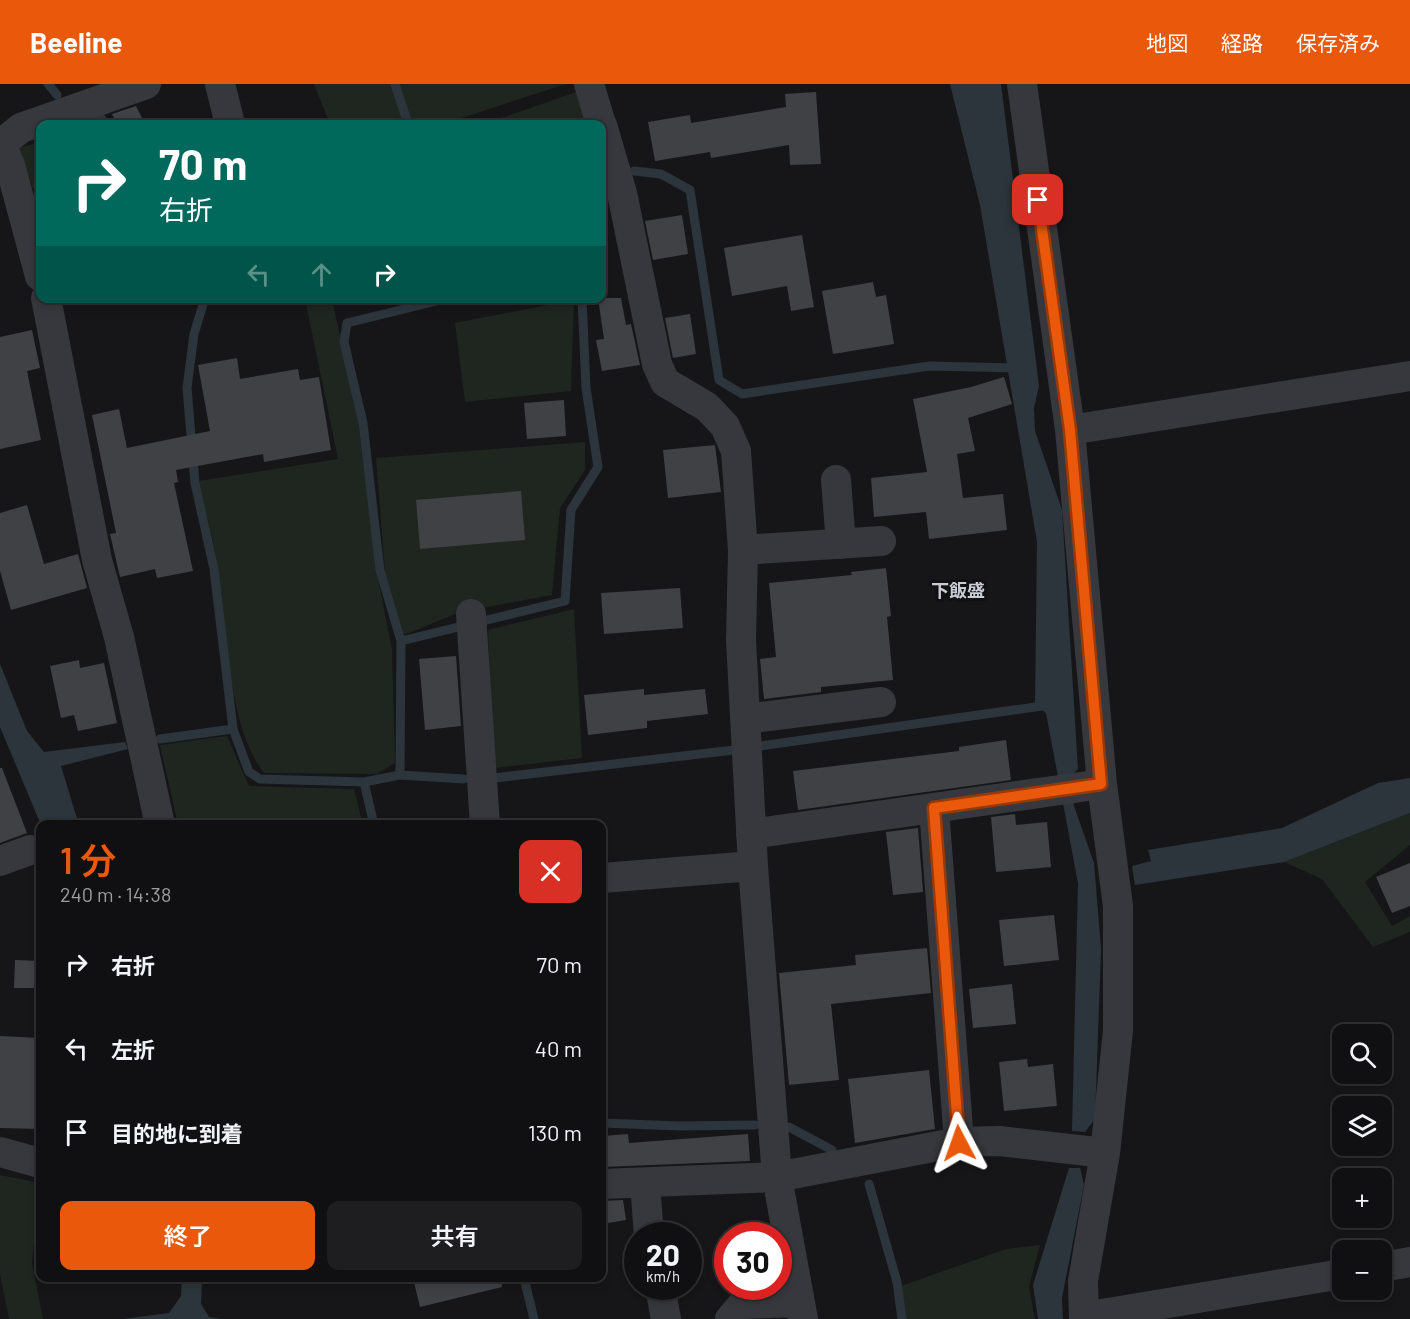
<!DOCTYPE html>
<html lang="ja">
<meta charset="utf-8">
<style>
body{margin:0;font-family:Barlow,"Noto Sans JP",sans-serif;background:#1e1e20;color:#f1f3f6;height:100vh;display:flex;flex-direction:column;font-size:22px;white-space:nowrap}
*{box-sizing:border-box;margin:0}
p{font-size:20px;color:#9c9d9f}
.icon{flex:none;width:33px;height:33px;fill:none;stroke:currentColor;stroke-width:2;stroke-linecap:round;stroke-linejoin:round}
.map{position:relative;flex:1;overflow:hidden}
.drawer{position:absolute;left:36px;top:736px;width:570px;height:462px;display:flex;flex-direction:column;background:#101012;border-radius:12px;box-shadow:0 3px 9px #0003,0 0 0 2px #303032}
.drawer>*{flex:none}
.hud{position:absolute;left:36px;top:36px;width:570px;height:183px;border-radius:12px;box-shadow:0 3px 9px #0003,0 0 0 2px #303032;background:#00695c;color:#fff;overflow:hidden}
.tools{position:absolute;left:1332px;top:940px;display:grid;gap:12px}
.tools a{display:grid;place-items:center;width:60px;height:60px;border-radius:12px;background:#101012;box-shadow:0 3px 9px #0003,0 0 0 2px #303032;font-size:30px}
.speed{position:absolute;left:624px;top:1138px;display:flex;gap:12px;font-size:30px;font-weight:700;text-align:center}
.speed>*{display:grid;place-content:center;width:78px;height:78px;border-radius:50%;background:#101012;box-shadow:0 3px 9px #0003,0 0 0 2px #303032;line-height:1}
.speed small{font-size:15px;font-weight:400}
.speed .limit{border:9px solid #d22;background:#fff;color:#111}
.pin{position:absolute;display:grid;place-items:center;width:51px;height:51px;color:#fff;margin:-26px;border-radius:12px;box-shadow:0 3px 9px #0006}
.me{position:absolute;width:66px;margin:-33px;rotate:356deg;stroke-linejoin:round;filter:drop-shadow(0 0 4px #0008)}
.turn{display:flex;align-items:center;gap:21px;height:126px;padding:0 24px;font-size:27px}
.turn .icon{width:78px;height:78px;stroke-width:2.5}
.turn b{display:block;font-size:42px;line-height:51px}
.lanes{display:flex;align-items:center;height:57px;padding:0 24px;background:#0003;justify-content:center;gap:30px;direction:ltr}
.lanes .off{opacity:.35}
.round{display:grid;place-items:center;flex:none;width:63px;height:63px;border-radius:12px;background:#1e1e20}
.head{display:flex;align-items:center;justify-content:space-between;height:102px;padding:0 24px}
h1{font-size:36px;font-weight:600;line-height:45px;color:#ea580c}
.action{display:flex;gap:12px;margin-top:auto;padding:12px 24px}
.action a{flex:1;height:69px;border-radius:12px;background:#ea580c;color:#fff;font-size:24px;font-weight:600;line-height:69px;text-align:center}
.action a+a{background:#1e1e20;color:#f1f3f6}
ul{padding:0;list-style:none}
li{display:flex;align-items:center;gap:18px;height:84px;padding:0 24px}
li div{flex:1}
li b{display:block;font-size:22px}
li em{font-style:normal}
header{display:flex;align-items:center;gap:36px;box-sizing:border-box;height:84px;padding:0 30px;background:#ea580c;color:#fff}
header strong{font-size:28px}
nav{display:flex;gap:33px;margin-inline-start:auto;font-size:21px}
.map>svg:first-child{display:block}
</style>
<header>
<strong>Beeline</strong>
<nav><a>地図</a><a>経路</a><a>保存済み</a></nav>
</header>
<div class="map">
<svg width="1410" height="1235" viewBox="0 0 1410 1235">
<rect width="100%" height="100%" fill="#161618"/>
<path fill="#1e261f" d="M314 0H566L443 40H330Z
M579 7 590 40H484Z
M40 58V102L33 105 19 64Z
M305 215H332L358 336 376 484 392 566 395 679 377 690 264 689C227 641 228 547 218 486 214 456 205 426 199 397L338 375Z
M574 216 571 307 465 318 455 239Z
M585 358V386L560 424 552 511 460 528 404 551 385 487 376 374Z
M574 525 582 674 494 684 488 546Z
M227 652 249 702 354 705 363 741H178L160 661Z
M1410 729V761L1365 798 1392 842 1410 832V848L1373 863 1322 795 1284 778Z
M0 1091 40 1099 32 1179 43 1235H9L0 1190Z
M1040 1161 1029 1203 1035 1235H906L901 1202 1006 1165Z"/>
<path fill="#2c353c" d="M950 0H1001L1039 302 1034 324 1035 347 1062 426 1078 685 1070 693 1074 722 1094 779 1101 865 1095 1035 1085 1048 1072 1047 1078 799 1046 629 1035 620 1037 458 980 121Z
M0 580 27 647 44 668 125 658 128 665 61 682 79 741H41L0 643Z
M1410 694V729L1284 778 1135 801 1132 782 1151 777 1148 766 1282 744 1378 699Z
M1069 1084H1080L1084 1101 1062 1214 1063 1235H1038L1033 1201Z
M182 1194H202L201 1220 209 1233 221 1235H123L169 1229 181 1212Z"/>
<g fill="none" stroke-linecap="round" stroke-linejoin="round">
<path stroke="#2c353c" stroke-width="9" d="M48 0 57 11
M395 0 408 40
M81 36 101 34 105 40
M634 87 661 90 690 106 719 296 742 310 929 282 1019 284
M205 214 194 250 187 304 195 399 214 485 233 645 249 688 260 695 364 698 374 741
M401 557 380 486 363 339 344 258 347 239 449 214
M160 655 233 645
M760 662 1049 621
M400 691 464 695
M494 694 734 666
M364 698 400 691 401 557 565 517 571 426 598 383 586 304 582 214
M602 1039 680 1042 755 1041
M789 1043 832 1066
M869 1100 897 1198 902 1235
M524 1194 534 1235"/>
</g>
<path fill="#404145" d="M816 8 821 80 790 81 789 61 711 74 710 68 655 77 648 38 690 31 691 39 786 23 785 10Z
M136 22 145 40H117L112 30Z
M682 131 688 170 653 176 645 137Z
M802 151 814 223 791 227 787 202 732 212 724 164Z
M873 198 876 213 886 211 894 260 833 270 822 207Z
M598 214H621L626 241 631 240 640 281 602 287 596 256 604 255Z
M690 230 696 270 673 274 665 234Z
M32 246 40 284 27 287 41 356 0 365V253Z
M237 274 240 295 298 285 300 296 319 293 331 366 264 378 263 370 176 386 178 398 174 399 193 487 157 494 155 485 120 493 110 450 116 449 92 331 119 325 127 364 210 347 198 281Z
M1004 293 1012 320 968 334 975 367 957 370 963 414 1003 410 1007 446 929 455 926 428 874 433 871 394 927 388 913 315 971 303Z
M564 316 566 352 527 355 524 319Z
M715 361 721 408 668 414 663 366Z
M521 407 525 456 420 465 416 416Z
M27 421 44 480 78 470 87 504 11 526 0 487V429Z
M886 484 891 532 887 533 893 596 821 603V608L764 615 760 575 776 573 769 499 852 491 851 488Z
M680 504 683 544 604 550 601 509Z
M456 572 461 642 425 646 419 575Z
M79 576 80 584 104 579 117 639 78 647 74 631 61 634 50 582Z
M644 605V611L705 605 708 630 647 637V644L588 651 584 611Z
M1006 656 1011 696 798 726 793 687 959 667V663Z
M0 684H2L27 749 0 759Z
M1015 730 1016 741 1047 738 1051 783 996 788 991 733Z
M918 744 923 808 893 811 886 748Z
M1410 779V822L1392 829 1376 793Z
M1054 831 1059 876 1004 882 999 836Z
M927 864 931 909 831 920 839 996 789 1001 779 889 856 881 855 871Z
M15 876 40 877V904H14Z
M1012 900 1016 940 973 944 969 905Z
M0 952 40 954V1045L0 1044Z
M1027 975 1028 983 1053 980 1057 1022 1004 1027 999 978Z
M929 986 935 1045 855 1059 848 995Z
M628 1050 629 1059 748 1050 750 1077 602 1083V1052Z
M623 1116 626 1136 602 1140V1117Z
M413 1194H501L502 1203 420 1223Z"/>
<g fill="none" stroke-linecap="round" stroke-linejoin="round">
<path stroke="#37383d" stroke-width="30" d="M220 0 230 40
M589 0 601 40
M1022 0 1070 346 1102 700 1118 822V947L1105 1069 1083 1197 1084 1235
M602 41 622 109 657 280 665 298 707 323 725 342 736 367 743 466 741 556 753 782 777 1093 803 1235
M0 59 10 81 40 192
M1 60 21 44 146 0
M46 214 97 476 119 553 160 741
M1070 346 1410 292
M836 396 841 460
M743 466 881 457
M471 530 485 741
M745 635 881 618
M934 724 959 1058
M751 750 1102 700
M0 777 30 766
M602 794 753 782
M0 1068 40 1079
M645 1099 649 1152
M602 1100 777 1093 959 1058 999 1057 1105 1069
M1382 1183 1410 1178
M660 1203 666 1235
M1084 1233 1342 1190
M730 1235 743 1220 800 1218"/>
</g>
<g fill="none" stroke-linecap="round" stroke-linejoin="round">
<g stroke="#983908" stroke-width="15">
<path id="route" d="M959 1059 934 724 1101 700 1070 346 1038 116"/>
</g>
<use href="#route" stroke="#ea580c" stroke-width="10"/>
</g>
<g text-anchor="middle" stroke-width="6" stroke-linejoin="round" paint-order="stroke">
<g font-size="18" font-weight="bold" fill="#c9ccd4" stroke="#111113">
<text x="958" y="513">下飯盛</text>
</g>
</g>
</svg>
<div class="tools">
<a><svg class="icon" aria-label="search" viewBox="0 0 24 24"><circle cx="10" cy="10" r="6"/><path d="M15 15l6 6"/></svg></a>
<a><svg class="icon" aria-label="layers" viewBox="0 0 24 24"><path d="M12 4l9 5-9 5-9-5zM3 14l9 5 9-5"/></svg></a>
<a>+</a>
<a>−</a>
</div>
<div class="speed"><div>20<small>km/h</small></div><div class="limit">30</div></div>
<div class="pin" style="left:1038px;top:116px;background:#d93025"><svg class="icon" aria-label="arrive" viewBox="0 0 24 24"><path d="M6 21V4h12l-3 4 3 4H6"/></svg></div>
<svg class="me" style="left:959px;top:1059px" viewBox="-20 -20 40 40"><path d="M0-17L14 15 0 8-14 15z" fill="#ea580c" stroke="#fff" stroke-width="4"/></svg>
<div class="hud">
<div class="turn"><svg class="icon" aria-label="right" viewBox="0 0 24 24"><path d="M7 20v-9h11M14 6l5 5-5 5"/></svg><div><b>70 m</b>右折</div></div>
<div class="lanes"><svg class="icon off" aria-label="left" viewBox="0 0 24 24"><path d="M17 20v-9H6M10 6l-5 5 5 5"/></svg><svg class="icon off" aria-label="ahead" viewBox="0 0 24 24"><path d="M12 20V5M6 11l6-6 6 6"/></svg><svg class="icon" aria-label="right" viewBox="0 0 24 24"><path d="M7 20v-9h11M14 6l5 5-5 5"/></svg></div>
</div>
<section class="drawer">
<div class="head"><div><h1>1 分</h1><p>240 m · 14:38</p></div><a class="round" style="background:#d93025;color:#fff"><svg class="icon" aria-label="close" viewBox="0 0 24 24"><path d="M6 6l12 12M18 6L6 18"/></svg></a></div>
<ul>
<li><svg class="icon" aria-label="right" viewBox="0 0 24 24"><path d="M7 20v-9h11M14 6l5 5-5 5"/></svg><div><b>右折</b></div><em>70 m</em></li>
<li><svg class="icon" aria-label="left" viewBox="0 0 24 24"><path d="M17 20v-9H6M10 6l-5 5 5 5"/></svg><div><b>左折</b></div><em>40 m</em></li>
<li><svg class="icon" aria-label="arrive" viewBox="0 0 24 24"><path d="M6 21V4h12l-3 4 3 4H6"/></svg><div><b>目的地に到着</b></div><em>130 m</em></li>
</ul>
<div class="action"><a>終了</a><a>共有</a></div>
</section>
</div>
